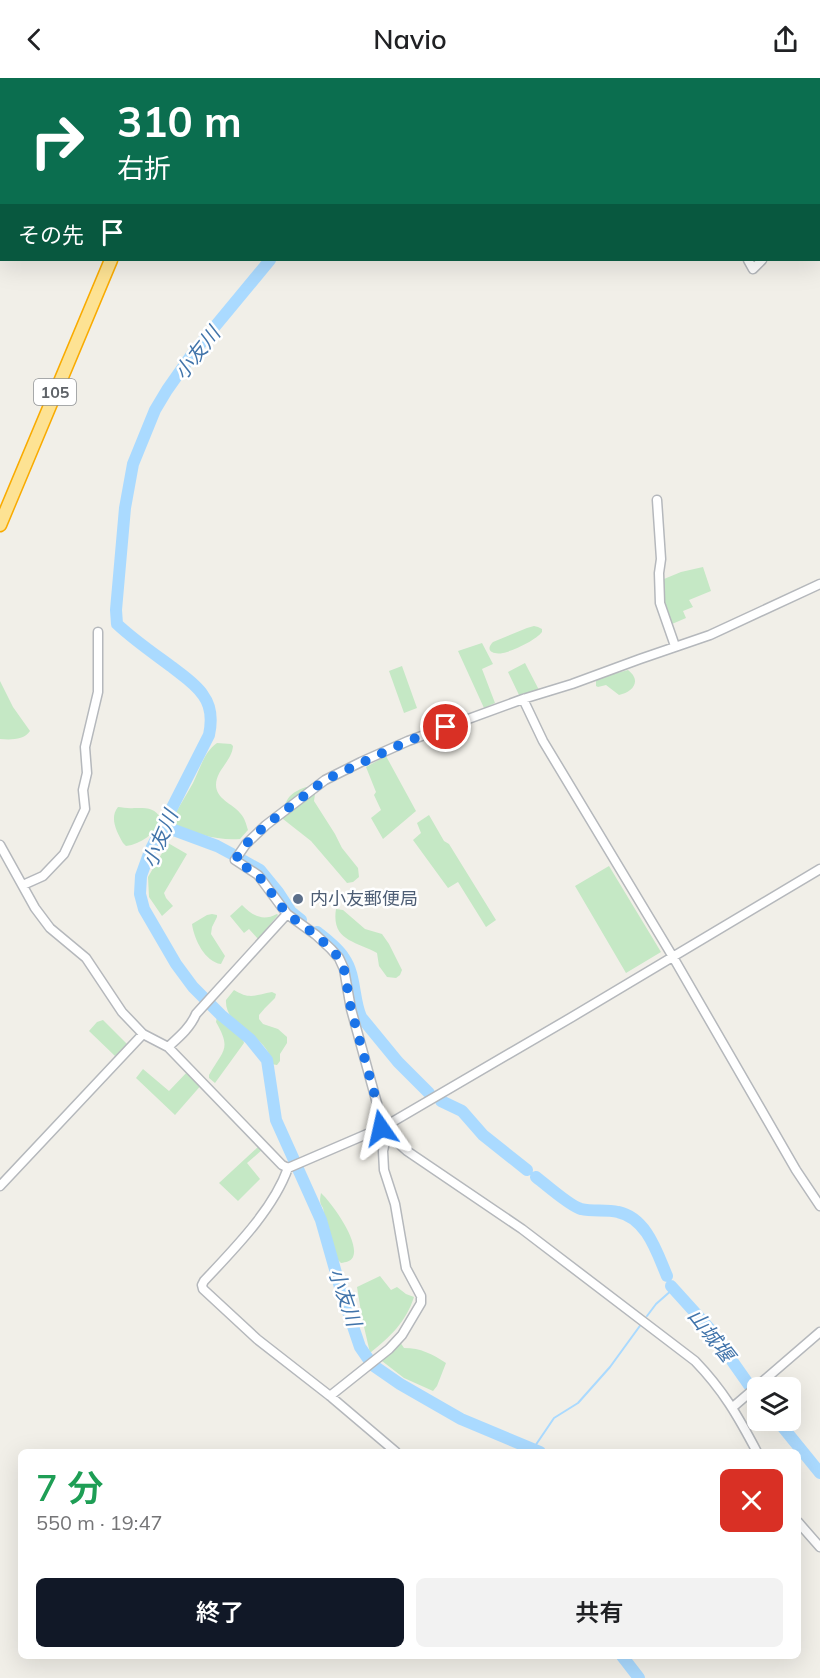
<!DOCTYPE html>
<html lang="ja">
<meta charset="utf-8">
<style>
body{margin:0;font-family:Mulish,"Noto Sans JP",sans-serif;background:#f2f2f2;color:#202124;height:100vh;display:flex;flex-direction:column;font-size:22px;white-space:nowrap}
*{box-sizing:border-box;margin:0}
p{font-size:20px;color:#757577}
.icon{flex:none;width:33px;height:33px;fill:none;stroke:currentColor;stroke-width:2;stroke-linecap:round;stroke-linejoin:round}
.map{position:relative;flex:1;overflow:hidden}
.details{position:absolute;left:18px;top:1371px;width:783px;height:210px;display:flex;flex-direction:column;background:#fff;border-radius:9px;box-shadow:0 6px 24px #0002}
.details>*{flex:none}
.guide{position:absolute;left:0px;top:0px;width:820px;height:183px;box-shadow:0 6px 24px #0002;background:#0b6e4f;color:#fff;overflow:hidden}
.tools{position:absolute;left:747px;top:1299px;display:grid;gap:12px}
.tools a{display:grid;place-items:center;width:54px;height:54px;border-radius:9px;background:#fff;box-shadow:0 6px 24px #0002;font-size:30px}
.pin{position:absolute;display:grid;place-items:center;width:51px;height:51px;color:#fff;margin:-26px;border:3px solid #fff;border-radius:50%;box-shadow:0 2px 6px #0007}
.me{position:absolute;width:66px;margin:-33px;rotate:349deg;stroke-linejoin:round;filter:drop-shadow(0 0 4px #0008)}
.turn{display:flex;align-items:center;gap:21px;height:126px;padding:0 18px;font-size:27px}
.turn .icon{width:78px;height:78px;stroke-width:2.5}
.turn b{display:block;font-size:42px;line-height:51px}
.then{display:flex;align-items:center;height:57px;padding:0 18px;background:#0003;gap:12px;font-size:22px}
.round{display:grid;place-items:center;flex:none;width:63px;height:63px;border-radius:9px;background:#f2f2f2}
.head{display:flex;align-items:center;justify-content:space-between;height:102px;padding:0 18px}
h1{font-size:36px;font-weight:600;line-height:45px;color:#1e9e55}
.cta{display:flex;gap:12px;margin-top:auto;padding:12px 18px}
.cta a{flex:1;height:69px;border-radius:9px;background:#111827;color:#fff;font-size:24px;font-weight:600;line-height:69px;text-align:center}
.cta a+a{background:#f2f2f2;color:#202124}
header{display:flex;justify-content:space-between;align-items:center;height:78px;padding:0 18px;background:#fff;font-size:27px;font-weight:600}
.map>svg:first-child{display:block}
</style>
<header><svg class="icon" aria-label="back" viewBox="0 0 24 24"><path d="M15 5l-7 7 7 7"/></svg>Navio<svg class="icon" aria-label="share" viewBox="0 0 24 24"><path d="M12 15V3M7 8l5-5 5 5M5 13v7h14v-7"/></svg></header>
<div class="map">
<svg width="820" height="1600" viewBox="0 0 820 1600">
<rect width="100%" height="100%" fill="#f1efe8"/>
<path fill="#c5e8c5" d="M703 489 711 513 689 522 693 529 683 533 686 540 672 546 664 521V501L681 494Z
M534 548 538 549 542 551V554C536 562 513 573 503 575 494 577 484 573 493 564L527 550Z
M482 565 493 586 482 591 495 625 484 630 458 573Z
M525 585 539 612 519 617 508 594Z
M402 588 417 630 404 635 389 593Z
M628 592C642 603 633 614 619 617L606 607 598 609 596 608V603L599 600Z
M0 603 13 629 30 653C24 662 11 662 0 661Z
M217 665 231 666 233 668C232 683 216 692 216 707 216 721 233 726 240 735 245 740 246 746 248 752L240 761C218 763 193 755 172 747L171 743C178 730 186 718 193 705 200 691 204 674 217 665Z
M386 678 416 733 383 761 371 740 381 732 374 717 376 714 366 689Z
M306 709 310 710 315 716 314 723 335 756 342 770 358 790 359 799 353 804 347 805 311 763 283 741C285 722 287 716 306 709Z
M118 729C123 729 128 731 134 730 146 730 155 729 161 741 155 756 141 766 126 768L123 765C117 754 109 740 118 729Z
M429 737 444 763 449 766 496 842 486 849 458 804 448 810 413 762 421 755 417 745Z
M168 765 187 776 164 815 166 820 173 828 162 838 149 819 148 799Z
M609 788 661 874 626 895 575 808Z
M242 827C252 837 262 844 277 836L278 837 258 861 249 851 244 855 230 838Z
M336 831 343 832 365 851 382 856 389 866 402 892 400 897 396 900 387 899 379 888 377 875C356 863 331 863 336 831Z
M212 836 217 837V839L212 849 211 856 225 878 221 886C205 884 194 861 192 846L207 837Z
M234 912C250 922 255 917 272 914L276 916 275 920 265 930 259 937V941L263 946 278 951 287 959V965L280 976V983L277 987 271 986C272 958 224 951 226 922Z
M217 939C227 945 242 953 244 965L215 1005 209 1000V997C223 972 232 972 216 944Z
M103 942 127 966 115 978 89 953 97 944Z
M143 991 169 1013 188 993 203 1005 175 1037 136 1000Z
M259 1068 263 1071 247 1085 260 1101 238 1123 219 1105Z
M321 1115C332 1125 360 1164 353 1179 350 1184 346 1184 341 1185 329 1174 326 1146 323 1130 319 1125 320 1121 321 1115Z
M380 1198 391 1212 397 1209 406 1216 414 1219C406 1244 390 1259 370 1275L362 1240 357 1209Z
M400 1264 404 1270C421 1270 432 1276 446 1285L437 1308 433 1313 404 1300 382 1283Z"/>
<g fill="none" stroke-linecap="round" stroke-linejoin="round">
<path stroke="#aadaff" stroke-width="2" d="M647 1238 656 1226 673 1211
M533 1371 554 1340 578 1325 610 1289 642 1245"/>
<path stroke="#aadaff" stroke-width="12" d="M57 0 65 2
M270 182 193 275 167 312 155 332 133 386 125 430 116 532 117 546C134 562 153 575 172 589 182 597 196 606 203 617 212 629 212 643 209 657L150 773 141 798 140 816 144 831 176 886 193 909 221 937 250 961 267 982 276 1042 321 1142 342 1216 360 1269 369 1282 374 1288 400 1306 461 1341 540 1374
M163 748 217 768 232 776
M242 782 260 792 278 814 291 834 301 842
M317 854C327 862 338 870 344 880 356 897 353 921 361 939L398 984 429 1015
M441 1023 462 1033 483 1057 527 1092
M536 1099C545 1106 571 1129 581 1131 593 1134 606 1131 618 1134 647 1140 657 1175 667 1198
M671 1208 709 1250 749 1307
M756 1317 758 1319
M777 1342 820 1395
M622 1578 639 1600"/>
<g stroke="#b5b8bc" stroke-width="11">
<path id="minor" d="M681 0 682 2
M819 116 820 117
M819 140 820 139
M748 182 753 191 762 182
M657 422 661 481 659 495 660 525 675 568
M523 621 543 663 673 879 796 1092 820 1128
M0 767 35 830 50 850 86 880 122 934 143 956 168 969 282 1087 288 1090 381 1050 394 1043 572 939 820 791
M23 807 43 798 64 776 85 731 83 712 87 695 85 669 98 614V554
M168 969C179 959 190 950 196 936L287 836
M288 1090C273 1132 234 1171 204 1203L202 1207 203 1211 257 1261 330 1318 396 1374
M0 1108 143 956
M330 1318 389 1271 402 1257 421 1225V1218L406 1190 395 1126 384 1092 383 1073 385 1064 390 1057
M733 1329 820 1254
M757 1374C738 1338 723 1312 695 1283L522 1151 407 1073 381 1050 378 1029 351 931 344 891 339 880 331 871 316 857 287 836 258 797 235 782 246 766 266 747 325 702 361 684 408 663 523 621 572 606 640 581 710 557 820 506
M798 1444 820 1469"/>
</g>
<g stroke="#f9ab00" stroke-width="15">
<path id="highway" d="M186 2 187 0
M0 447 111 182"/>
</g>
<use href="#minor" stroke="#fff" stroke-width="8"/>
<use href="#highway" stroke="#fde293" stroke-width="12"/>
</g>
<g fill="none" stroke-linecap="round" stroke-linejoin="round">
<path stroke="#1a73e8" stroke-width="10" stroke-dasharray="0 18" d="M381 1050 378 1029 351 931 344 891 339 880 331 871 316 857 287 836 258 797 235 782 246 766 266 747 325 702 408 663 446 649"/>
</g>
<circle fill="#5c6f8a" stroke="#fff" stroke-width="2" cx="298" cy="821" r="6"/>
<g text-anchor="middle" stroke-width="5" stroke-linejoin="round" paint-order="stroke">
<rect fill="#fff" stroke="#8f9295" stroke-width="1.5" x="34" y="301" width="42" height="26" rx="4.5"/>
<g font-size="16" font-weight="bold" fill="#5f6368">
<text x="55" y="320">105</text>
</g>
<g font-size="18" fill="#4e5e75" stroke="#fff" text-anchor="start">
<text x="310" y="827">内小友郵便局</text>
</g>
<g font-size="20" font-style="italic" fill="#4174aa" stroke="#fff">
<text transform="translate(197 275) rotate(-52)" y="7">小友川</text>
<text transform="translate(160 761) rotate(-67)" y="7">小友川</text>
<text transform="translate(345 1219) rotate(71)" y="7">小友川</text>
<text transform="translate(711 1257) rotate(52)" y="7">山城堰</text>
</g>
</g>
</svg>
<div class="tools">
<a><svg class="icon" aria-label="layers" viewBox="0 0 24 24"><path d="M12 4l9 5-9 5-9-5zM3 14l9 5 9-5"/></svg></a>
</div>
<div class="pin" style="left:446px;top:649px;background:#d93025"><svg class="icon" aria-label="arrive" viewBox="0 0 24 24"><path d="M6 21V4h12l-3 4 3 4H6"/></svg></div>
<svg class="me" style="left:381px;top:1050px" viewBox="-20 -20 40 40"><path d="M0-17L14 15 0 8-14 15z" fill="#1a73e8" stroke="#fff" stroke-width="4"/></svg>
<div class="guide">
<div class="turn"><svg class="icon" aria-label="right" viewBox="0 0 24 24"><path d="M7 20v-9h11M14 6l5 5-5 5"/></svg><div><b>310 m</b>右折</div></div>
<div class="then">その先<svg class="icon" aria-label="arrive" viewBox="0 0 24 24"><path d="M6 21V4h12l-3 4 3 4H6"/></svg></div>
</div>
<section class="details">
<div class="head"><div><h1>7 分</h1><p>550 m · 19:47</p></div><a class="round" style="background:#d93025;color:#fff"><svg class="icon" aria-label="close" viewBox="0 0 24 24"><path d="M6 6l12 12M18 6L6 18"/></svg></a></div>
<div class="cta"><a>終了</a><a>共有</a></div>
</section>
</div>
